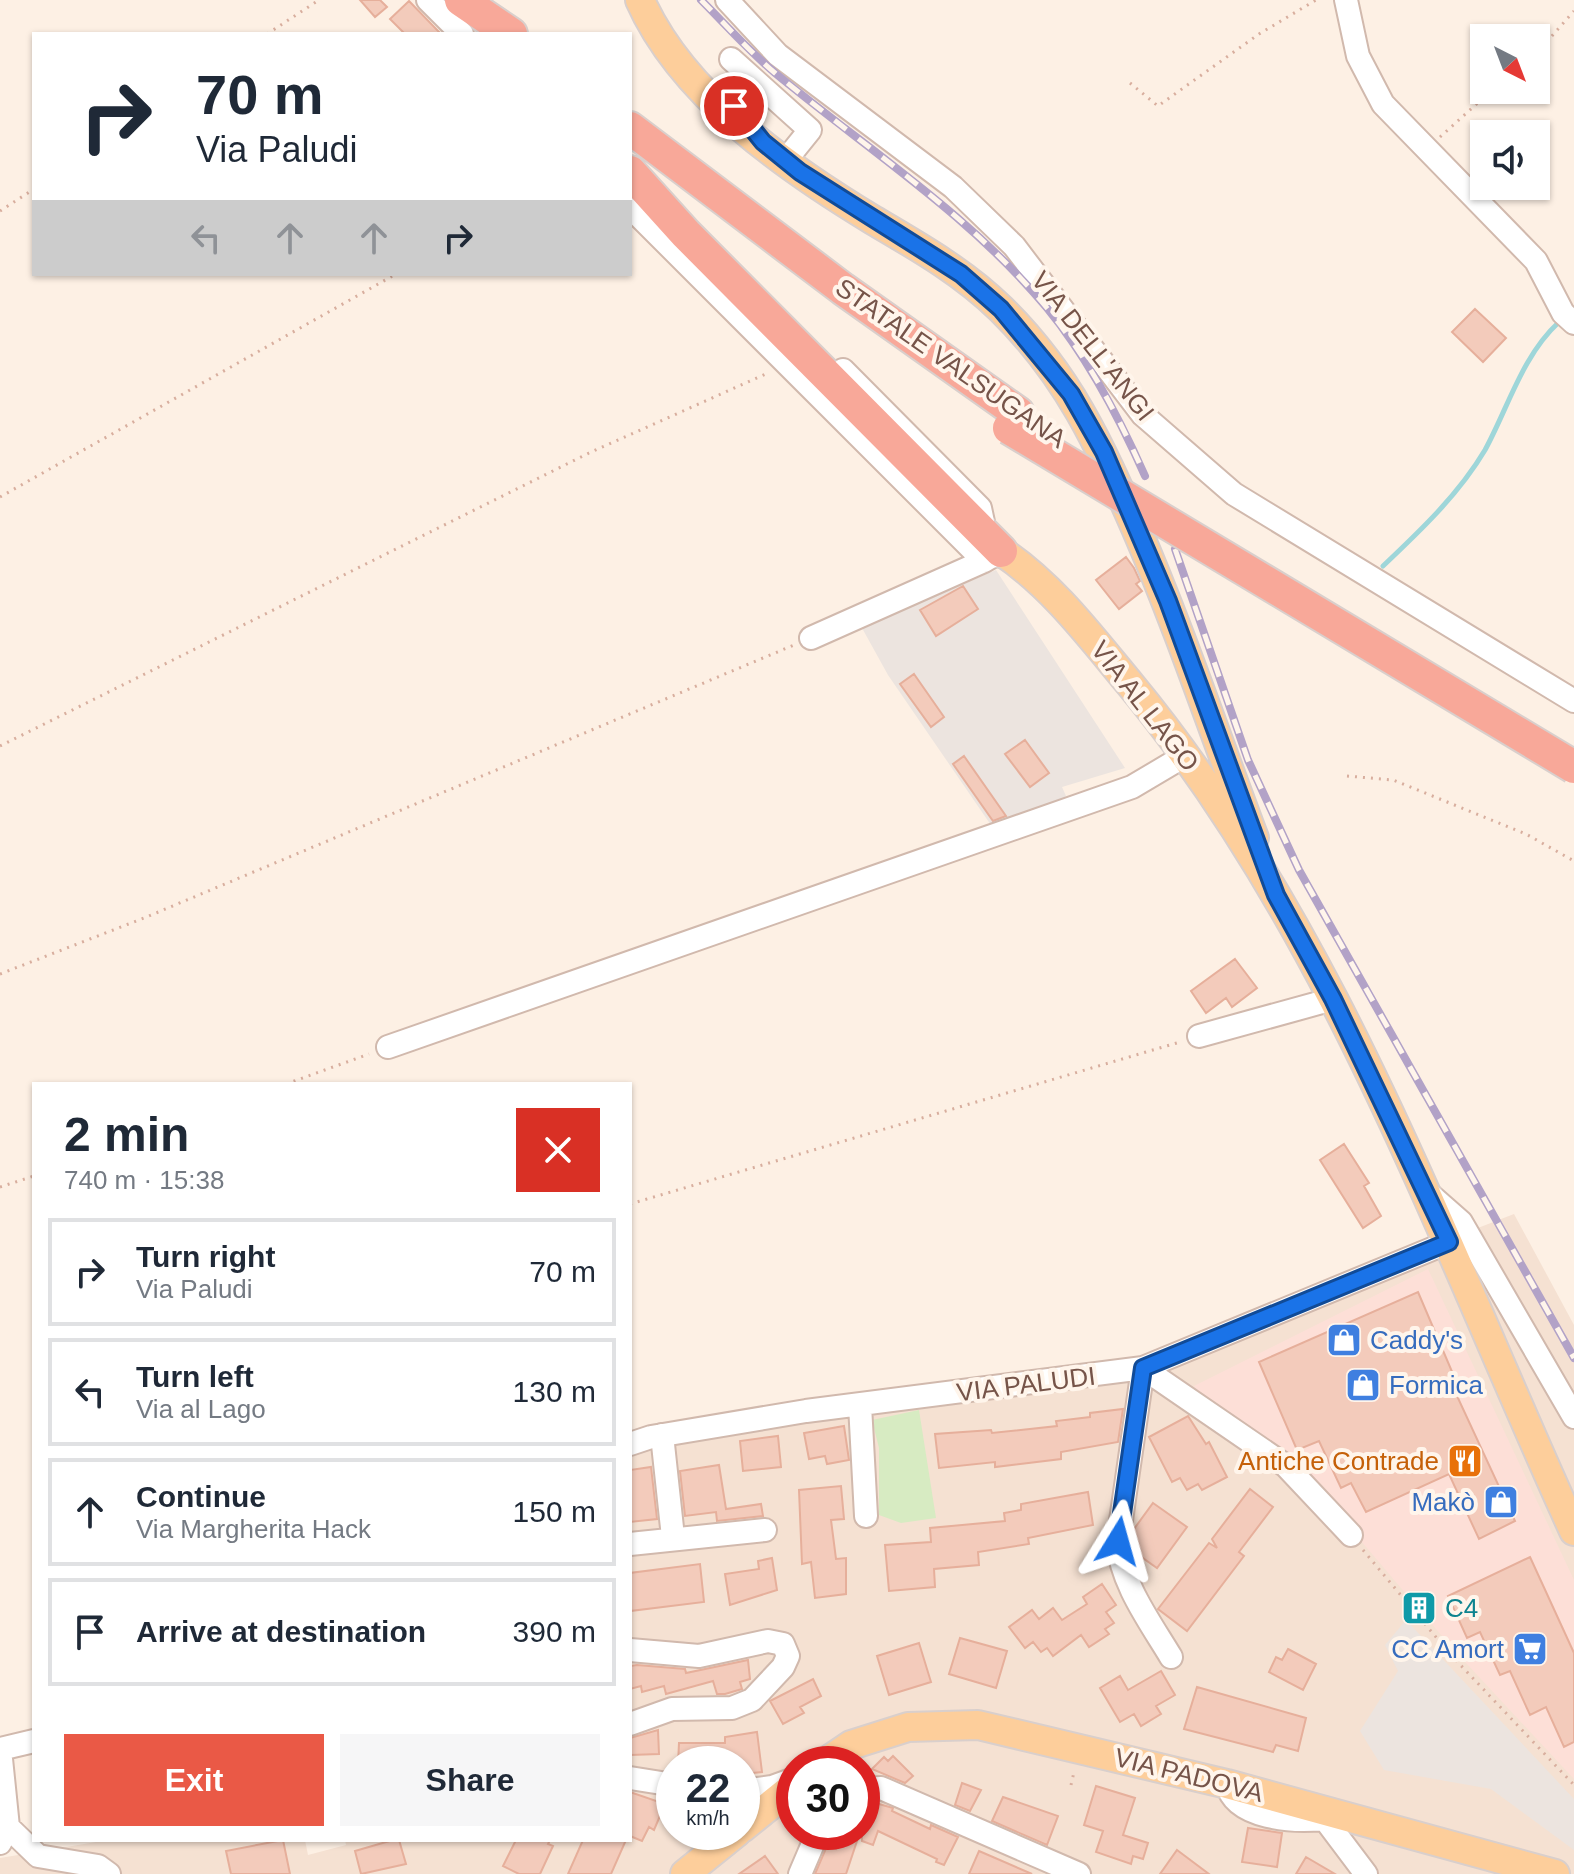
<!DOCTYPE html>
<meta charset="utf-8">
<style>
body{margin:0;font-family:Arial,sans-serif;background:#f6f6f7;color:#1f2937;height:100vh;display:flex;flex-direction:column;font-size:30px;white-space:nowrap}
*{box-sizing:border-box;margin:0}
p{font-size:26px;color:#747a83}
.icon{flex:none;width:44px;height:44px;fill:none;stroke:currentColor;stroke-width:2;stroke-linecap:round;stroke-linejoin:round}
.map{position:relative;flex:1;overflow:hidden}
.side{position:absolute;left:32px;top:1082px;width:600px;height:760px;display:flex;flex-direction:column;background:#fff;border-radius:0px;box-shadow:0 2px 6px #0004}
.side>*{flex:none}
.hud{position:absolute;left:32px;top:32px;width:600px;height:244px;border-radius:0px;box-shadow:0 2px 6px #0004;background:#fff;color:#1f2937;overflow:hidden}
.needle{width:52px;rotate:138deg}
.controls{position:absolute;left:1470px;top:24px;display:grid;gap:16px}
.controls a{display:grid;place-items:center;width:80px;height:80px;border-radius:0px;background:#fff;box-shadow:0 2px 6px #0004;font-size:40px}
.speed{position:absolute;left:656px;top:1746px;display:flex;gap:16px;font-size:40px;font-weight:700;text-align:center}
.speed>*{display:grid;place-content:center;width:104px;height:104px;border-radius:50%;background:#fff;box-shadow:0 2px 6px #0004;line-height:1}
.speed small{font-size:20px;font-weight:400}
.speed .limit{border:12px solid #d22;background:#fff;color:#111}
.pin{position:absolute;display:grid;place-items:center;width:68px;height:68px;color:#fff;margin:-34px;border:4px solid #fff;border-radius:50%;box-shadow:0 2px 8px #0007}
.me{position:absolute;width:88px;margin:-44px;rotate:8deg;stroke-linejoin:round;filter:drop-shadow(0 0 6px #0008)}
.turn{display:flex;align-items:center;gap:28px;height:168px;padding:0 32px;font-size:36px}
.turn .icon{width:104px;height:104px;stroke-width:2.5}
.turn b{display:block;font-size:56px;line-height:68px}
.lanes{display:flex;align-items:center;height:76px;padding:0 32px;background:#0003;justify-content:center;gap:40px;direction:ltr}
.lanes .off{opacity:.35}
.round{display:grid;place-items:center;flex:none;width:84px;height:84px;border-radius:0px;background:#f6f6f7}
.head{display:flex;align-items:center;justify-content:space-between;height:136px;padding:0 32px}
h1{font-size:48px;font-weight:700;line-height:60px}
.primary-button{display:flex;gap:16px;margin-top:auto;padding:16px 32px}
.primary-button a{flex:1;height:92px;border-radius:0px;background:#ea5946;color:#fff;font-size:32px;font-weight:700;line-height:92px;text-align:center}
.primary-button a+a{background:#f6f6f7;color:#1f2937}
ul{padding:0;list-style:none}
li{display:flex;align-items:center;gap:24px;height:108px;margin:0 16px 12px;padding:0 16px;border:4px solid #e0e1e3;border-radius:0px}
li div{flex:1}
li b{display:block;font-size:30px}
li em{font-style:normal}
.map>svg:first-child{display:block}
</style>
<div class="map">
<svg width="1574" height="1874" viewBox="0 0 1574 1874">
<rect width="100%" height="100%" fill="#fdf0e4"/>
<path fill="#f5e1d2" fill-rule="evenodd" d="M1514 1214 1574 1325V1874H0V1858L108 1840H305L308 1855 346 1845 345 1840H630V1431L1137 1360ZM674 1764H742V1832H674ZM794 1764H862V1832H794Z"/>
<path fill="#fddfd7" d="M1428 1269 1574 1580V1779L1454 1650 1291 1459 1212 1408 1194 1386Z"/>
<path fill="#ece4df" d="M996 570 1125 768 1062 787 1066 796 1046 812 995 831 888 675 862 628Z
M1406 1620 1574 1799V1850L1491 1789 1384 1770 1360 1731 1398 1671 1385 1645Z"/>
<path fill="#d7ebc2" d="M919 1410 936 1518 901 1523 879 1515V1448L872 1420Z"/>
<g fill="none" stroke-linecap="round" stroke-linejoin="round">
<path stroke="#9ed6d9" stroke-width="5" d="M1383 566C1420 531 1459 494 1485 450 1508 408 1522 356 1559 322"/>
</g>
<path fill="#f3cbbb" stroke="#e6af9b" stroke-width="2" d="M360 0H380L387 7 375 17Z
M409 1 441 34H405L390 19Z
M1475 309 1506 338 1483 362 1452 332Z
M1126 557 1134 568 1140 581 1136 584 1142 591 1119 609 1096 580Z
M963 586 978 609 936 636 920 610Z
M914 674 944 717 931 727 900 684Z
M1025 740 1049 773 1030 787 1005 754Z
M964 756 1006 816 993 821 953 764Z
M1235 959 1257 988 1232 1007 1226 998 1206 1013 1191 991Z
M1344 1144 1369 1183 1364 1186 1381 1216 1363 1228 1320 1160Z
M1418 1292 1456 1381 1451 1383 1515 1521 1479 1539 1449 1474 1366 1512 1351 1483 1341 1488 1319 1441 1297 1450 1259 1362Z
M1123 1409 1118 1442 1061 1452V1459L995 1467V1462L939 1468 935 1434 991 1430 992 1433 1057 1426 1056 1421 1090 1417V1413Z
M1188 1416 1206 1444 1209 1442 1227 1477 1202 1490 1198 1484 1187 1490 1180 1478 1172 1482 1149 1437Z
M844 1426 849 1460 827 1464 825 1456 809 1459 804 1433Z
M778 1436 781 1467 743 1471 740 1441Z
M719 1465 726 1509 761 1504 763 1516 717 1521 716 1512 685 1516 680 1471Z
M651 1467 657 1519 630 1522V1470Z
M841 1486 844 1519 831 1520 836 1559 846 1558V1594L815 1598 811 1562 802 1564 799 1490Z
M1250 1489 1273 1507 1239 1552 1244 1556 1187 1631 1158 1609 1209 1543 1217 1548 1212 1539Z
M1088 1492 1093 1525 1028 1538 1029 1544 978 1552 979 1565 934 1569 935 1587 889 1591 885 1545 931 1542 930 1528 1005 1521 1004 1513 1021 1510V1504Z
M1153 1503 1187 1527 1157 1568 1133 1551 1132 1541 1134 1529Z
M1530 1557 1574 1653V1742L1564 1747 1546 1707 1530 1715 1510 1671 1500 1675 1480 1632 1467 1638 1448 1596Z
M772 1558 777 1590 730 1605 725 1574 759 1569 758 1561Z
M700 1564 704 1602 630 1611V1573Z
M1102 1584 1116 1605 1106 1612 1114 1623 1105 1629 1109 1634 1089 1647 1081 1635 1053 1656 1047 1648 1041 1652 1033 1642 1025 1648 1009 1627 1032 1610 1039 1619 1053 1608 1062 1620 1087 1604 1083 1597Z
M960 1638 1007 1651 996 1688 949 1674Z
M919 1643 931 1682 889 1695 877 1656Z
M1288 1649 1316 1664 1303 1690 1269 1672 1276 1657 1282 1660Z
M748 1660 750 1679 740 1682 742 1689 725 1694H717L713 1681 666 1694 664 1686 642 1692 641 1686 630 1689V1666L637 1665 685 1669 686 1673Z
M1161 1671 1175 1695 1156 1706 1161 1714 1141 1726 1134 1714 1120 1722 1100 1688 1120 1676 1128 1690Z
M813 1679 821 1696 800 1707 804 1713 783 1724 770 1701Z
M1197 1687 1306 1718 1298 1751 1276 1745 1273 1752 1184 1729Z
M658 1730 659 1754 630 1755V1738Z
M757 1732 762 1772 742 1774V1764H678L679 1743H725V1737Z
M893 1756 913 1776 905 1783 872 1769 884 1757 888 1761Z
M962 1783 981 1790 970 1811 955 1805Z
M1096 1786 1135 1798 1123 1835 1148 1843 1143 1859 1133 1856 1131 1864 1096 1852 1103 1831 1084 1825Z
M630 1792 665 1804 654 1830 649 1827 642 1841 630 1836Z
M1003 1797 1058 1816 1047 1845 992 1821Z
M872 1802 893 1808 892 1811 930 1829 931 1825 958 1837 944 1865 936 1862 937 1859 878 1831 873 1845 862 1841V1808L869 1810Z
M1248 1828 1282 1833 1277 1867 1242 1862Z
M842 1832H860L846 1874H815L827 1846 836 1849Z
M283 1840 290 1874H231L226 1851Z
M393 1840H399L406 1864 361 1874 355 1851Z
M516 1840H550L548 1844 553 1846 540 1874H519L503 1866Z
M583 1840H626L611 1874H568Z
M1177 1850 1209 1874H1160Z
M979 1851 1032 1874H969Z
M765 1856 778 1874H739Z
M1306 1857 1335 1874H1296Z"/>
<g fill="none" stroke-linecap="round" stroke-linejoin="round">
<g stroke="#d1b9ad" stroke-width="26">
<path id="minor" d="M428 0 462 34
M727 0 778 55 953 187 1014 246 1143 415 1234 494 1574 701
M1346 0 1358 56 1383 104 1536 261 1563 313 1574 323
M731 59 810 130 785 161
M630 207 984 561 1001 551
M843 370 980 508 983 522
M811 638 984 561
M1199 1036 1333 999
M388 1047 1132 787 1186 755
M1428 1193 1461 1222 1574 1417
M860 1405 866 1516
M662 1435 673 1537
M630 1444 651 1437 806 1411 1143 1368 1449 1242
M630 1544 765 1530
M630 1650 699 1656 768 1641 783 1644 788 1656 783 1667 752 1700 732 1708 672 1709 630 1724
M1171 1657C1150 1622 1120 1582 1118 1541L1143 1368 1286 1466 1351 1535
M630 1778 674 1785
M1227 1784C1235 1819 1294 1822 1323 1819
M862 1789 881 1788 1079 1874
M742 1791 772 1787 794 1779
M1317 1809 1366 1874
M8 1827 38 1856 98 1866 109 1874
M0 1843 8 1827 0 1749 34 1741
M800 1874 818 1832"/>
</g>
<g stroke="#d9cfcc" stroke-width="32">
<path id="major" d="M640 0C682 95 787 168 873 220 919 247 963 272 1001 309 1069 376 1099 444 1136 528 1180 630 1215 735 1254 838
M1001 551C1053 586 1090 636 1130 684 1335 932 1442 1242 1574 1531
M823 1764 851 1745 908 1727 978 1725 1227 1784 1555 1874
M742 1828 794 1786
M685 1874 737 1832"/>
</g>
<g stroke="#d9cfcc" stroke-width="36">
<path id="highway" d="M461 0 511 34
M630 128 843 289 1018 413
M630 172 686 234 1001 551"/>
</g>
<path stroke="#d8ae9e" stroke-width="3" stroke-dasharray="2 6" stroke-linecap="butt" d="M267 34 319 0
M1536 54 1574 11
M1130 83 1158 106 1259 34 1316 0
M1440 137 1492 90
M0 211 34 189
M0 497 396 274
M0 746 589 453 768 373
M1347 776 1393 780 1526 834 1574 861
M0 974 144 918 794 645
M286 1084 369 1054
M0 1187 34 1176
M630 1204 1180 1042
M1363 1550 1451 1655 1574 1785
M1071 1785 1074 1772"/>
<use href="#minor" stroke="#fff" stroke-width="22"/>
<use href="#major" stroke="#fdce9b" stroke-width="28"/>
<use href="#highway" stroke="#f8a899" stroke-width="32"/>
<g stroke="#b2a2c7" stroke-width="8">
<path id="rail" d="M701 0C725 24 749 51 775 73 868 150 969 214 1047 308 1088 358 1119 417 1145 476
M1175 549 1248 760 1299 870 1574 1358"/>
</g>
<use href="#rail" stroke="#fff5eb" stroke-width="5" stroke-dasharray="15" stroke-linecap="butt"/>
<g stroke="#d9cfcc" stroke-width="36" stroke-linecap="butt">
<path id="highway-bridge" d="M1009 428 1574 767"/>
</g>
<use href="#highway-bridge" stroke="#f8a899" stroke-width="32"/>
</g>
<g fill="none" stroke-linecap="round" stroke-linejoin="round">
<g stroke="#114b97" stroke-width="20">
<path id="route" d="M734 106 763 142 800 172 961 274 1001 309 1071 394 1104 452 1168 601 1276 895 1333 999 1449 1242 1143 1368 1118 1541"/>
</g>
<use href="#route" stroke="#1a73e8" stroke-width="14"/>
</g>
<defs>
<g id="shop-square" transform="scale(1.8)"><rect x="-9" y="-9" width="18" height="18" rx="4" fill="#3f7fe0" stroke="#fff5eb"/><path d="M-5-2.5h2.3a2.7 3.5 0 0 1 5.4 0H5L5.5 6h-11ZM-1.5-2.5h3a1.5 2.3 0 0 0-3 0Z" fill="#fff"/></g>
<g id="restaurant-square" transform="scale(1.8)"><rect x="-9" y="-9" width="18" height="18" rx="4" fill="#e8710a" stroke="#fff5eb"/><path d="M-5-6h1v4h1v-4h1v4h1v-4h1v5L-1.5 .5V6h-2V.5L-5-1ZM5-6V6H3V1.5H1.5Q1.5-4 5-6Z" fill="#fff"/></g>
<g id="building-square" transform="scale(1.8)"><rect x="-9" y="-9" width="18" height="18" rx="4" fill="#0f9aa8" stroke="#fff5eb"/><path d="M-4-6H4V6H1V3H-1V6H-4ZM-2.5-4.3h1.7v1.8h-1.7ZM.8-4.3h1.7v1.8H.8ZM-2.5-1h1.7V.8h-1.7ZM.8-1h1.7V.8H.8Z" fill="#fff"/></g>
<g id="supermarket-square" transform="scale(1.8)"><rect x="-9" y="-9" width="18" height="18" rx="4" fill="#3f7fe0" stroke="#fff5eb"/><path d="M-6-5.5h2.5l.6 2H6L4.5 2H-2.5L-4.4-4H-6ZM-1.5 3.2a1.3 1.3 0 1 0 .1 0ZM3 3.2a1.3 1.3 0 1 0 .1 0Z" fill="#fff"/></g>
</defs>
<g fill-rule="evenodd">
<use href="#shop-square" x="1344" y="1340"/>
<use href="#shop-square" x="1363" y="1385"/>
<use href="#restaurant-square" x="1465" y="1461"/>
<use href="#shop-square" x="1501" y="1502"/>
<use href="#building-square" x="1419" y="1608"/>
<use href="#supermarket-square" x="1530" y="1649"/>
</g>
<g text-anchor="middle" stroke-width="8" stroke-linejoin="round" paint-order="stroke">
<g font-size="26" fill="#765449" stroke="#fff5eb">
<text transform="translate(1093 346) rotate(52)" y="9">VIA DELL'ANGI</text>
<text transform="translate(951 363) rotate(35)" y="9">STATALE VALSUGANA</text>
<text transform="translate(1145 706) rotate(52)" y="9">VIA AL LAGO</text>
<text transform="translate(1026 1384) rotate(-7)" y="9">VIA PALUDI</text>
<text transform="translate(1189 1775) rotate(14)" y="9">VIA PADOVA</text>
</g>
<g font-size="26" fill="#366cbe" stroke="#fff5eb" text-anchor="start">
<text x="1370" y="1349">Caddy's</text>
<text x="1389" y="1394">Formica</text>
<text x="1475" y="1511" text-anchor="end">Makò</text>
<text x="1504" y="1658" text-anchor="end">CC Amort</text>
</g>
<g font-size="26" fill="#c56008" stroke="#fff5eb" text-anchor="end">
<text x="1439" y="1470">Antiche Contrade</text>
</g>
<g font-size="26" fill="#0d838f" stroke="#fff5eb" text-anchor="start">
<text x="1445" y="1617">C4</text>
</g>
</g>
</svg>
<div class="controls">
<a><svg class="needle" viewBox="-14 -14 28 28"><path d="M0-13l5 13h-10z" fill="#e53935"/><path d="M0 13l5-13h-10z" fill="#747a83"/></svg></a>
<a><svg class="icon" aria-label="sound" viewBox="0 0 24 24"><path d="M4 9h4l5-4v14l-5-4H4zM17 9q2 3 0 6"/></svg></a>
</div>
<div class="speed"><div>22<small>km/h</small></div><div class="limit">30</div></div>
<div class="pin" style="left:734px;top:106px;background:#d93025"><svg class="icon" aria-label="arrive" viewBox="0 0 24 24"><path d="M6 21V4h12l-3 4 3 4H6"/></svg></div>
<svg class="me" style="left:1118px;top:1541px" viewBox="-20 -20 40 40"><path d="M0-17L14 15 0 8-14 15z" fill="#1a73e8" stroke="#fff" stroke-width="4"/></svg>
<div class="hud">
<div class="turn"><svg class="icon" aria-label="right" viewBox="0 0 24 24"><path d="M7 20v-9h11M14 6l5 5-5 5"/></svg><div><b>70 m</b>Via Paludi</div></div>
<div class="lanes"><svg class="icon off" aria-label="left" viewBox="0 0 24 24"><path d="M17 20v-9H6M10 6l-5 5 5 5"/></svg><svg class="icon off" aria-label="ahead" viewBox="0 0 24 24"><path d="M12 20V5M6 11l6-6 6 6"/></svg><svg class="icon off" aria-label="ahead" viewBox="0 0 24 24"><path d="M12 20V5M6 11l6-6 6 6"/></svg><svg class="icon" aria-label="right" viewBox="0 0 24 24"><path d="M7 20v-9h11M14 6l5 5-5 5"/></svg></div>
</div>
<section class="side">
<div class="head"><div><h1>2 min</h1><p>740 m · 15:38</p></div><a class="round" style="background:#d93025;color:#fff"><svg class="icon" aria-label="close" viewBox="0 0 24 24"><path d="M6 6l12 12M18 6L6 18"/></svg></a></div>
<ul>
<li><svg class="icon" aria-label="right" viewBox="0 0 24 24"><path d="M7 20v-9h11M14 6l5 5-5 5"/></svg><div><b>Turn right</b><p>Via Paludi</p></div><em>70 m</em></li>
<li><svg class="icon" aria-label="left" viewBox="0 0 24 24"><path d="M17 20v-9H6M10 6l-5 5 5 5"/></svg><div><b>Turn left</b><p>Via al Lago</p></div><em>130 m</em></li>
<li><svg class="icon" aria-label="ahead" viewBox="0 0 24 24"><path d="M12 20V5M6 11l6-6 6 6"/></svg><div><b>Continue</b><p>Via Margherita Hack</p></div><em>150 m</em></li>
<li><svg class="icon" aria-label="arrive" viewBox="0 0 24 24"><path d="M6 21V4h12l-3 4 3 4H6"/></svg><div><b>Arrive at destination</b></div><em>390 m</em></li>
</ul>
<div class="primary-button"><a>Exit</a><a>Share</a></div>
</section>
</div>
